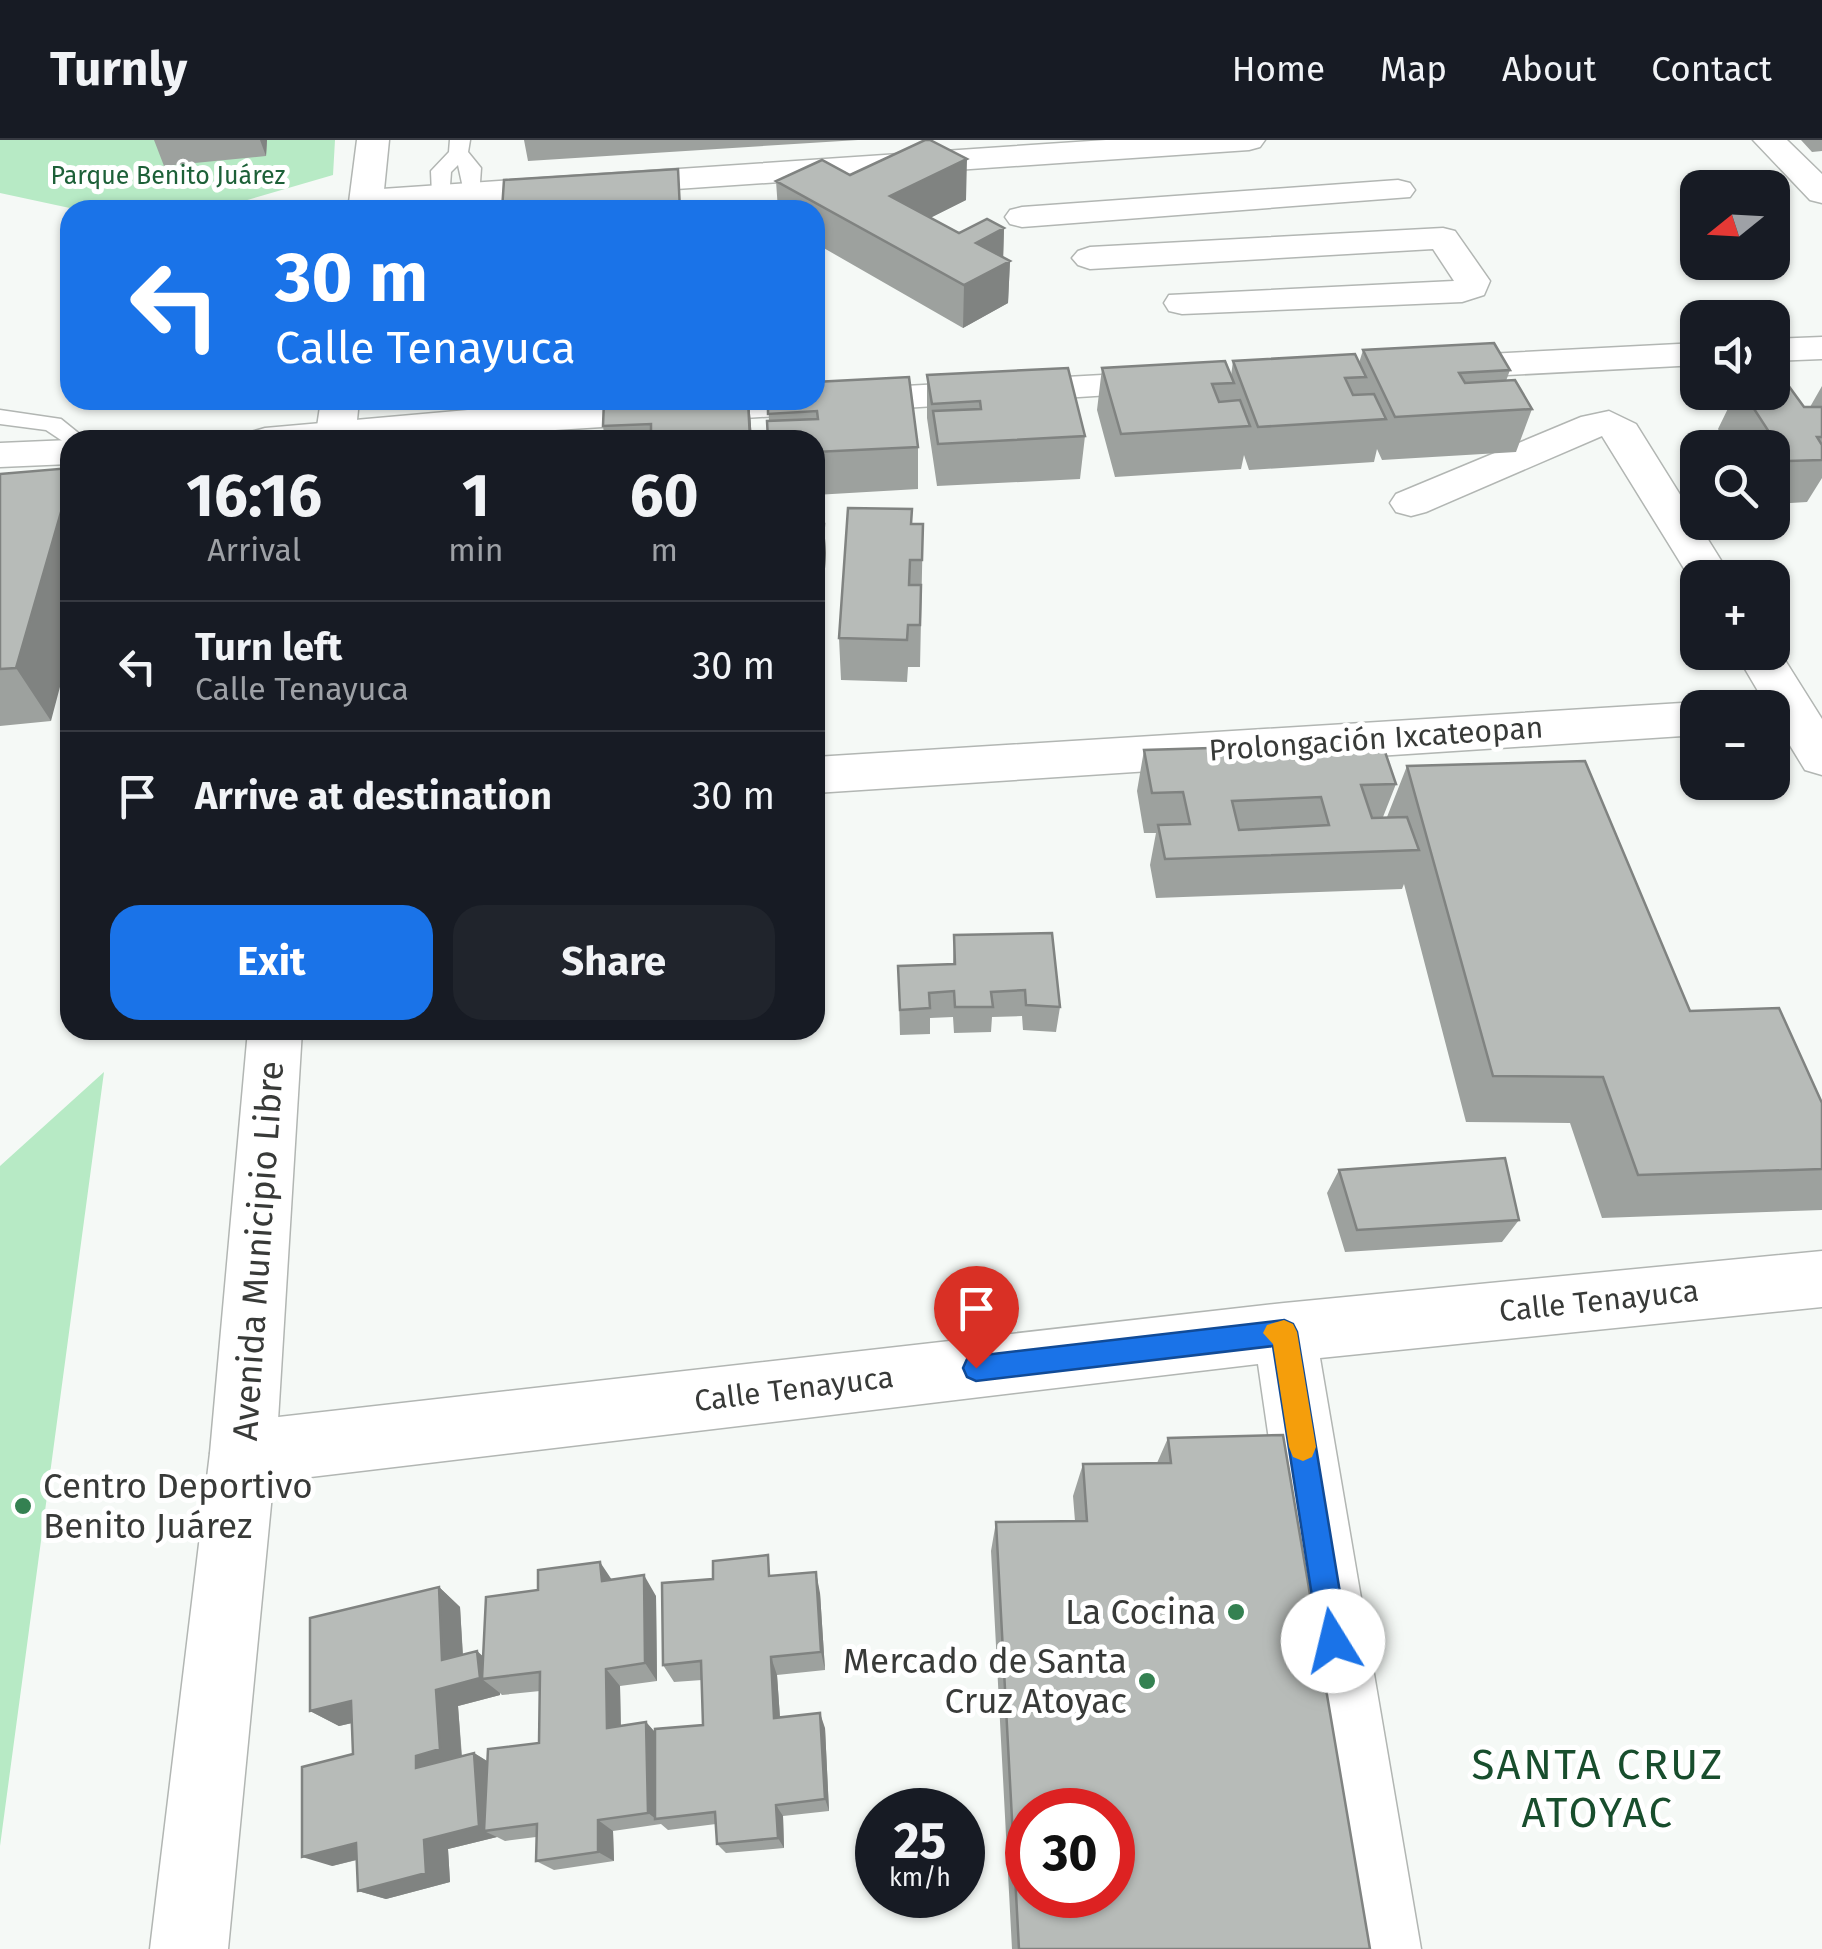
<!DOCTYPE html>
<meta charset="utf-8">
<style>
body{margin:0;font-family:"Fira Sans",sans-serif;background:#20242c;color:#f1f3f6;height:100vh;display:flex;flex-direction:column;font-size:38px;white-space:nowrap}
*{box-sizing:border-box;margin:0}
p{font-size:32px;color:#9ea1a6}
.icon{flex:none;width:55px;height:55px;fill:none;stroke:currentColor;stroke-width:2;stroke-linecap:round;stroke-linejoin:round}
.map{position:relative;flex:1;overflow:hidden}
.details{position:absolute;left:60px;top:290px;width:765px;height:610px;display:flex;flex-direction:column;background:#171b24;border-radius:30px;box-shadow:0 2px 8px #0004}
.details>*{flex:none}
.top-card{position:absolute;left:60px;top:60px;width:765px;height:210px;border-radius:30px;box-shadow:0 2px 8px #0004;background:#1a73e8;color:#fff;overflow:hidden}
.needle{width:65px;rotate:252deg}
.buttons{position:absolute;left:1680px;top:30px;display:grid;gap:20px}
.buttons a{display:grid;place-items:center;width:110px;height:110px;border-radius:20px;background:#171b24;box-shadow:0 2px 8px #0004;font-size:50px}
.speed{position:absolute;left:855px;top:1648px;display:flex;gap:20px;font-size:50px;font-weight:700;text-align:center}
.speed>*{display:grid;place-content:center;width:130px;height:130px;border-radius:50%;background:#171b24;box-shadow:0 2px 8px #0004;line-height:1}
.speed small{font-size:25px;font-weight:400}
.speed .limit{border:15px solid #d22;background:#fff;color:#111}
.pin{position:absolute;display:grid;place-items:center;width:85px;height:85px;color:#fff;margin:-102px -42px;border-radius:50% 50% 50% 0;rotate:-45deg;box-shadow:0 0 10px #0007}
.pin .icon{rotate:45deg}
.me{position:absolute;width:110px;margin:-55px;rotate:351deg;stroke-linejoin:round;filter:drop-shadow(0 0 8px #0008)}
.turn{display:flex;align-items:center;gap:35px;height:210px;padding:0 50px;font-size:45px}
.turn .icon{width:130px;height:130px;stroke-width:2.5}
.turn b{display:block;font-size:70px;line-height:85px}
.eta{display:flex;justify-content:space-evenly;align-items:center;height:170px;text-align:center}
.eta b{font-size:60px;font-weight:700;line-height:70px}
.action{display:flex;gap:20px;margin-top:auto;padding:20px 50px}
.action a{flex:1;height:115px;border-radius:30px;background:#1a73e8;color:#fff;font-size:40px;font-weight:700;line-height:115px;text-align:center}
.action a+a{background:#20242c;color:#f1f3f6}
ul{padding:0;list-style:none}
li{display:flex;align-items:center;gap:30px;height:130px;padding:0 50px;border-top:2px solid #363941}
li div{flex:1}
li b{display:block;font-size:38px}
li em{font-style:normal}
header{display:flex;align-items:center;gap:60px;box-sizing:border-box;height:140px;padding:0 50px;background:#171b24;border-bottom:2px solid #363941}
header strong{font-size:48px}
nav{display:flex;gap:55px;margin-inline-start:auto;font-size:35px}
.map>svg:first-child{display:block}
</style>
<header>
<strong>Turnly</strong>
<nav><a>Home</a><a>Map</a><a>About</a><a>Contact</a></nav>
</header>
<div class="map">
<svg width="1822" height="1809" viewBox="0 0 1822 1809">
<rect width="100%" height="100%" fill="#f5f9f6"/>
<path fill="#b7eac5" d="M0 0H335L333 35 213 70H79L0 53Z
M104 932 0 1706V1026Z"/>
<g fill="none" stroke-linecap="round" stroke-linejoin="round">
<g stroke="#b2b6b3" stroke-width="3">
<path id="lane" d="M450 0H470L468 12 481 28 479 57H465L458 25 451 32 449 59 442 61 432 55 431 31 449 12Z
M485 260H509L487 286H471L467 281Z
M0 270 61 279 87 300H70V306L46 290 0 284Z"/>
</g>
<g stroke="#b2b6b3" stroke-width="3">
<path id="street" d="M1106 0H1265L1260 7 1249 10 369 70 355 67 350 60 355 53 367 50Z
M1753 0H1787L1822 34V63L1810 60Z
M1398 40 1410 43 1415 50 1410 57 1022 87 1010 84 1005 77 1010 70 1022 67Z
M1443 88 1455 91 1490 141 1484 155 1462 162 1182 174 1169 171 1164 163 1169 155 1454 141 1433 109 1090 129 1078 125 1072 118 1078 111 1090 107Z
M1822 197V219L1772 221V199Z
M1698 203V225L1431 239 1418 236 1412 228 1418 220 1431 217Z
M1175 231 1189 234 1194 242 1189 250 398 300H245L251 292 265 288 479 269 645 260H815V251Z
M1609 271 1636 284 1732 438H1698L1696 448 1602 296 1426 372 1411 376 1396 372 1390 363 1396 354 1581 277Z
M70 300V324L0 327V303Z
M1773 501 1822 579V635L1805 630 1772 576V568H1768L1735 512H1772Z
M1698 562 1715 568H1698V595L815 653V617Z
M1822 1111V1167L1320 1218 1421 1809H1343L1258 1224 243 1345 220 1336 210 1313 220 1290 243 1281 1284 1163Z"/>
</g>
<g stroke="#b2b6b3" stroke-width="3">
<path id="primary" d="M357 0H389L382 70H348Z
M321 260H359L355 300H315Z
M248 890H302L276 1313 228 1809H150L210 1313Z"/>
</g>
<use href="#lane" fill="#fff" fill-rule="evenodd"/>
<use href="#street" fill="#fff" fill-rule="evenodd"/>
<use href="#primary" fill="#fff" fill-rule="evenodd"/>
</g>
<path fill="#9da19e" fill-rule="evenodd" d="M154 0H267L266 16 164 26Z
M524 0H858L528 21Z
M1801 0H1822V11L1812 12Z
M850 35 966 60 930 78 959 93 1004 88 1003 117 1010 121 1008 163 963 188 815 103V70H778L776 41Z
M1363 210 1510 230 1506 241 1532 269 1516 312 1382 320 1377 309 1374 322 1249 330 1244 315 1241 329 1115 337 1097 270 1102 228 1231 236 1233 221 1359 223Z
M927 235 1085 296 1080 339 937 346 927 278Z
M1822 246V338L1807 362 1772 364V308H1729L1718 289 1736 252H1772L1804 267H1810Z
M749 260 752 300H601L604 294 603 286Z
M768 260H815L918 307V349L815 355V300L769 281Z
M0 334 51 581 0 586Z
M912 369V384H923L920 527H908L907 542 841 540 839 498Z
M815 384H824L826 413 818 539H815Z
M1144 610 1396 644 1383 677H1387L1407 626 1690 871 1822 963V1070L1602 1078 1570 983 1466 982 1404 744 1402 749 1156 758 1150 725 1156 693H1144L1137 651Z
M954 795 1060 867 1056 892 1023 890 1022 876 992 877 991 892 954 893 953 877 930 878V894L900 895 898 826 953 824Z
M1339 1030 1519 1080 1502 1102 1345 1112 1327 1053Z
M1168 1298 1370 1809H1012L991 1411 996 1382 1075 1381 1073 1356 1083 1324 1157 1323Z
M774 1436 820 1453 825 1530 777 1535 780 1577 825 1588 829 1671 783 1676 784 1708 726 1713 717 1704 716 1684 668 1690 661 1684 613 1691 614 1721 554 1730 536 1721V1697L505 1701 497 1697 448 1709 450 1742 386 1759 358 1751 357 1720 332 1726 353 1614 352 1583 339 1586 310 1571 439 1447 460 1467 463 1515 477 1511 483 1517 612 1439 656 1456 657 1541 620 1546 621 1586 646 1582 655 1592 703 1585 702 1540 674 1542 663 1525ZM540 1551 539 1603 487 1621 474 1613 462 1616 458 1566 500 1555V1553L502 1555Z"/>
<path fill="#808381" d="M260 0H267L266 16Z
M967 19 966 60 890 98V56Z
M1004 88 1003 125 1010 121 1008 163 963 188 964 145 976 103Z
M749 260 752 300H750Z
M70 341V509L51 581 16 528Z
M824 384 826 413 818 539 816 510Z
M600 1422 614 1443 602 1441Z
M816 1432 820 1453 825 1530 821 1512Z
M644 1435 656 1456 657 1541 645 1523Z
M439 1447 460 1467 464 1537 442 1520Z
M477 1511 497 1529 482 1539 500 1553V1555L458 1566 462 1623 416 1628V1616L436 1550Z
M771 1517 777 1535 781 1593 774 1578Z
M606 1529 620 1546 621 1603 607 1588Z
M351 1561 378 1577 339 1586 310 1571Z
M820 1573 825 1588 829 1671 825 1659Z
M646 1582 659 1597 656 1679 648 1673Z
M474 1613 495 1626 484 1691 497 1697 448 1709 450 1742 386 1759 358 1751 424 1700Z
M776 1665 783 1676 784 1708 778 1698Z
M598 1680 613 1691 614 1721 598 1712Z
M356 1703 383 1713 332 1726 302 1717Z"/>
<path fill="#b7bbb8" stroke="#808381" stroke-width="2.5" fill-rule="evenodd" d="M925 0H930L967 19 890 56 959 93 987 79 1004 88 976 103 1010 121 964 145 776 41 822 20 850 35Z
M678 29 680 70H502L504 40Z
M1494 203 1510 230 1459 233 1465 243 1515 240 1532 269 1395 277 1363 210Z
M1355 214 1366 237 1345 238 1353 255 1374 254 1386 279 1258 287 1233 221Z
M1225 221 1234 243 1212 244 1219 262 1240 260 1250 286 1121 294 1102 228Z
M1068 228 1085 296 938 304 933 271 981 269 980 261 932 264 927 235Z
M909 237 918 307 815 312V300H768L767 281 818 279 817 271 768 274V260H815V242Z
M1772 245H1788L1804 267H1822V297H1817L1822 305V320L1788 321 1743 252H1772Z
M604 260H748L750 300H601L602 294 651 291V284L603 286Z
M70 328V341L16 528 0 529V334Z
M848 368 912 369 911 384H923L922 420H910L909 445H921L920 485H908L907 500 839 498Z
M815 384H824L816 510H815Z
M1382 603 1396 644 1361 645 1372 678 1407 677 1419 710 1165 719 1158 685 1190 684 1183 652 1152 653 1144 610ZM1321 657 1329 685 1239 690 1232 661Z
M1585 621 1690 871 1779 868 1822 963V1029L1638 1035 1603 937 1493 936 1407 626Z
M1052 793 1060 867 1026 865 1025 850 991 852 993 867H955L954 851 929 853 930 868 900 870 898 826 955 824 954 795Z
M1505 1018 1519 1080 1357 1090 1339 1030Z
M1283 1295 1370 1809H1019L996 1382 1087 1381 1083 1324 1171 1323 1168 1298ZM1028 1670H1112V1755H1028Z
M768 1415 769 1436 816 1432 821 1512 771 1517 774 1578 820 1573 825 1659 776 1665 778 1698 717 1704 715 1672 655 1679V1589L703 1585 701 1521 663 1525 662 1443 713 1439V1421Z
M600 1422 602 1441 644 1435 645 1523 606 1529 607 1588 646 1582 648 1673 598 1680V1712L536 1721 537 1684 484 1691 488 1609 539 1603 540 1532 482 1539 486 1457 538 1450V1430Z
M439 1447 442 1520 477 1511 480 1538 436 1550 440 1609 416 1616V1628L474 1613 479 1686 424 1700 426 1733 358 1751 356 1703 302 1717V1627L353 1614 351 1561 310 1571V1478Z"/>
<path fill="#1a73e8" stroke="#114b97" stroke-width="2.5" d="M1284 1180 1293 1184 1297 1192 1348 1501 1343 1511 1333 1515 1323 1511 1319 1501 1273 1206 976 1241 967 1237 963 1228 967 1219 976 1216Z"/>
<path fill="#f59e0b" d="M1284 1180 1293 1184 1297 1192 1316 1307 1312 1317 1303 1321 1293 1317 1289 1307 1273 1204 1263 1193 1267 1185Z"/>
<g fill="#348151" stroke="#fff" stroke-width="4">
<circle cx="23" cy="1366" r="10"/>
<circle cx="1236" cy="1472" r="10"/>
<circle cx="1147" cy="1541" r="10"/>
</g>
<g text-anchor="middle" stroke-width="10" stroke-linejoin="round" paint-order="stroke">
<g font-size="25" fill="#1d6038" stroke="#fff">
<text x="168" y="44">Parque Benito Juárez</text>
</g>
<g font-size="30" fill="#383a38" stroke="#fff">
<text transform="translate(1376 599) rotate(-4)" y="10">Prolongación Ixcateopan</text>
<text transform="translate(1599 1161) rotate(-6)" y="10">Calle Tenayuca</text>
<text transform="translate(794 1249) rotate(-7)" y="10">Calle Tenayuca</text>
</g>
<g font-size="35" fill="#383a38" stroke="#fff">
<text transform="translate(258 1111) rotate(-86)" y="12">Avenida Municipio Libre</text>
</g>
<g font-size="35" fill="#383a38" stroke="#fff" text-anchor="end">
<text x="43" y="1358" text-anchor="start">Centro Deportivo<tspan x="43" dy="40">Benito Juárez</tspan></text>
<text x="1216" y="1484">La Cocina</text>
<text x="1127" y="1533">Mercado de Santa<tspan x="1127" dy="40">Cruz Atoyac</tspan></text>
</g>
<g font-size="42" letter-spacing="2.5" fill="#184e2d" stroke="#fff">
<text x="1598" y="1639">SANTA CRUZ<tspan x="1598" dy="48">ATOYAC</tspan></text>
</g>
</g>
</svg>
<div class="buttons">
<a><svg class="needle" viewBox="-14 -14 28 28"><path d="M0-13l5 13h-10z" fill="#e53935"/><path d="M0 13l5-13h-10z" fill="#9ea1a6"/></svg></a>
<a><svg class="icon" aria-label="sound" viewBox="0 0 24 24"><path d="M4 9h4l5-4v14l-5-4H4zM17 9q2 3 0 6"/></svg></a>
<a><svg class="icon" aria-label="search" viewBox="0 0 24 24"><circle cx="10" cy="10" r="6"/><path d="M15 15l6 6"/></svg></a>
<a>+</a>
<a>−</a>
</div>
<div class="speed"><div>25<small>km/h</small></div><div class="limit">30</div></div>
<div class="pin" style="left:976px;top:1228px;background:#d93025"><svg class="icon" aria-label="arrive" viewBox="0 0 24 24"><path d="M6 21V4h12l-3 4 3 4H6"/></svg></div>
<svg class="me" style="left:1333px;top:1501px" viewBox="-20 -20 40 40"><circle r="19" fill="#fff"/><path d="M0-13L10 11 0 6-10 11z" fill="#1a73e8"/></svg>
<div class="top-card">
<div class="turn"><svg class="icon" aria-label="left" viewBox="0 0 24 24"><path d="M17 20v-9H6M10 6l-5 5 5 5"/></svg><div><b>30 m</b>Calle Tenayuca</div></div>
</div>
<section class="details">
<div class="eta">
<div><b>16:16</b><p>Arrival</p></div>
<div><b>1</b><p>min</p></div>
<div><b>60</b><p>m</p></div>
</div>
<ul>
<li><svg class="icon" aria-label="left" viewBox="0 0 24 24"><path d="M17 20v-9H6M10 6l-5 5 5 5"/></svg><div><b>Turn left</b><p>Calle Tenayuca</p></div><em>30 m</em></li>
<li><svg class="icon" aria-label="arrive" viewBox="0 0 24 24"><path d="M6 21V4h12l-3 4 3 4H6"/></svg><div><b>Arrive at destination</b></div><em>30 m</em></li>
</ul>
<div class="action"><a>Exit</a><a>Share</a></div>
</section>
</div>
